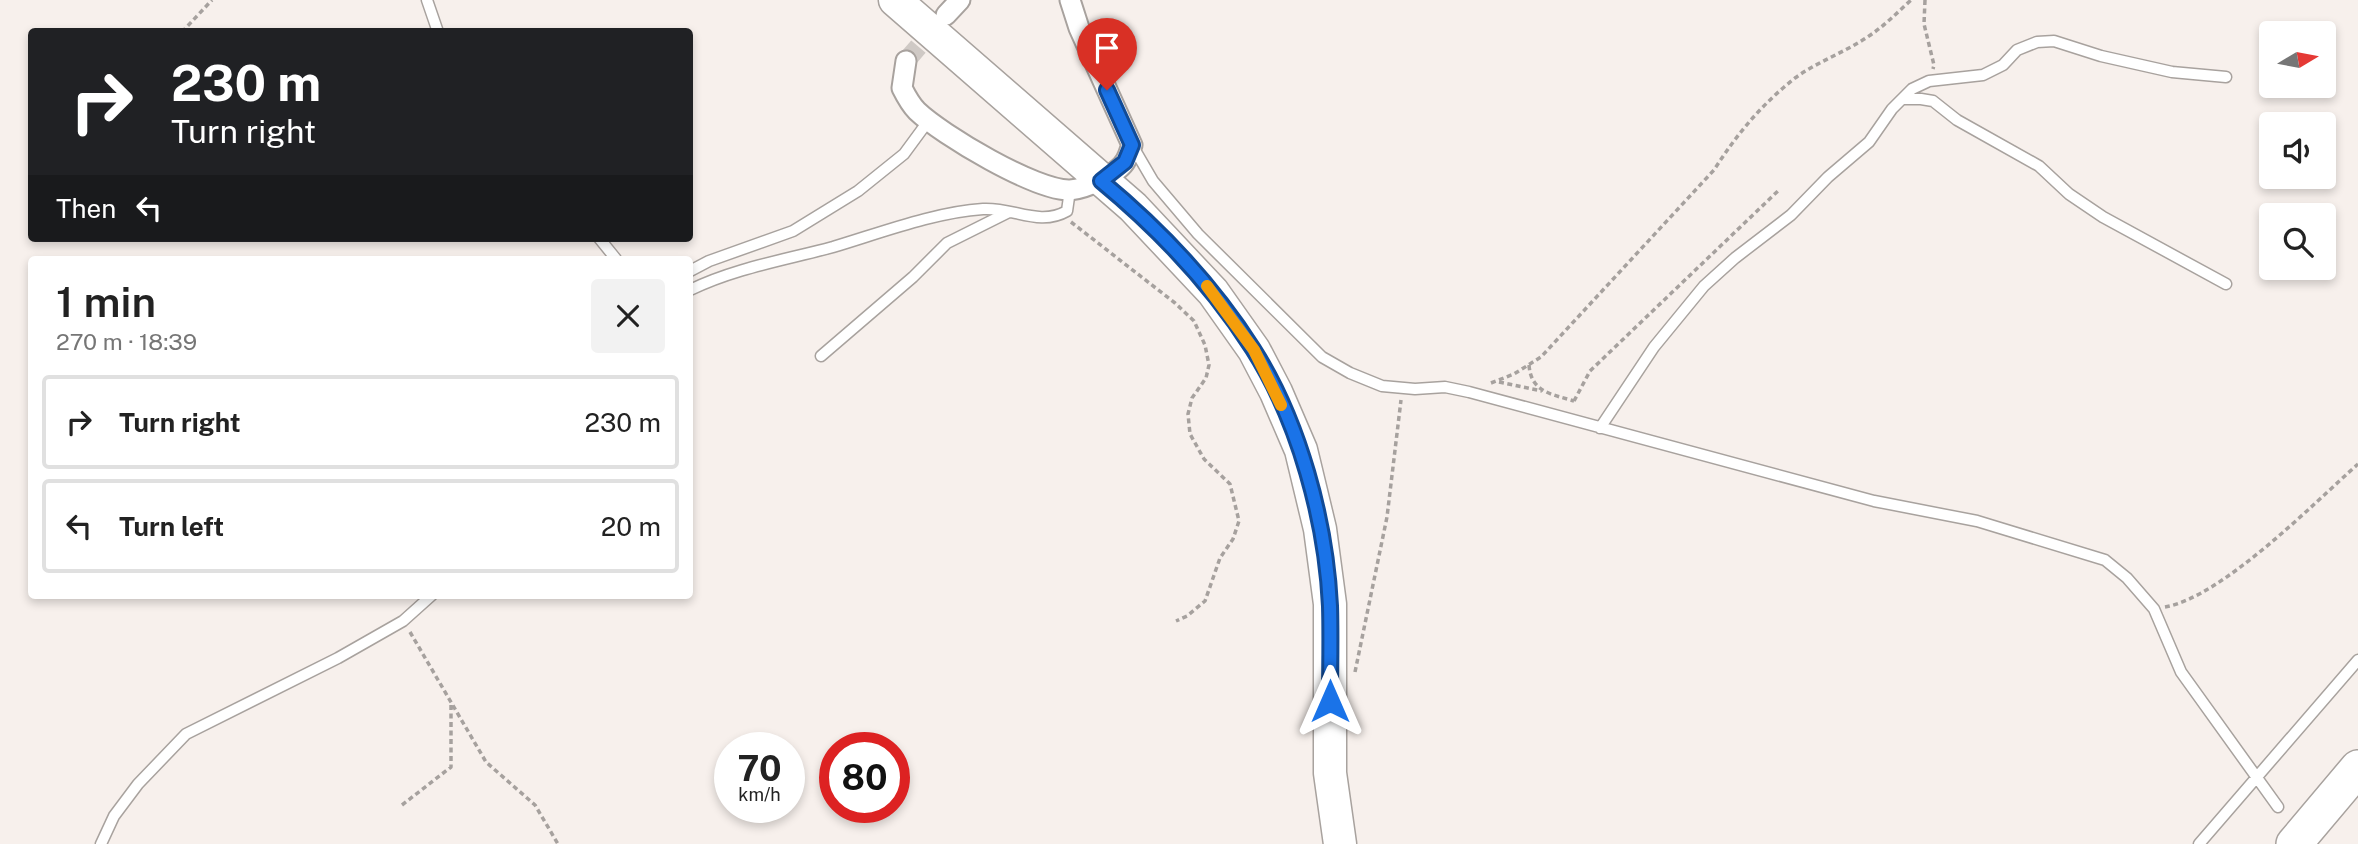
<!DOCTYPE html>
<meta charset="utf-8">
<style>
body{margin:0;font-family:"Public Sans",sans-serif;background:#f2f2f2;color:#222;height:100vh;display:flex;flex-direction:column;font-size:26px;white-space:nowrap}
*{box-sizing:border-box;margin:0}
p{font-size:23px;color:#767676}
.icon{flex:none;width:38px;height:38px;fill:none;stroke:currentColor;stroke-width:2;stroke-linecap:round;stroke-linejoin:round}
.map{position:relative;flex:1;overflow:hidden}
.details{position:absolute;left:28px;top:256px;width:665px;height:343px;display:flex;flex-direction:column;background:#fff;border-radius:7px;box-shadow:0 4px 10px #0003}
.details>*{flex:none}
.top-card{position:absolute;left:28px;top:28px;width:665px;height:214px;border-radius:7px;box-shadow:0 4px 10px #0003;background:#202124;color:#fff;overflow:hidden}
.needle{width:46px;rotate:80deg}
.controls{position:absolute;left:2259px;top:21px;display:grid;gap:14px}
.controls a{display:grid;place-items:center;width:77px;height:77px;border-radius:7px;background:#fff;box-shadow:0 4px 10px #0003;font-size:35px}
.speed{position:absolute;left:714px;top:732px;display:flex;gap:14px;font-size:35px;font-weight:700;text-align:center}
.speed>*{display:grid;place-content:center;width:91px;height:91px;border-radius:50%;background:#fff;box-shadow:0 4px 10px #0003;line-height:1}
.speed small{font-size:18px;font-weight:400}
.speed .limit{border:10px solid #d22;background:#fff;color:#111}
.pin{position:absolute;display:grid;place-items:center;width:60px;height:60px;color:#fff;margin:-72px -30px;border-radius:50% 50% 50% 0;rotate:-45deg;box-shadow:0 0 7px #0007}
.pin .icon{rotate:45deg}
.me{position:absolute;width:77px;margin:-38px;rotate:0deg;stroke-linejoin:round;filter:drop-shadow(0 0 5px #0008)}
.turn{display:flex;align-items:center;gap:24px;height:147px;padding:0 28px;font-size:32px}
.turn .icon{width:91px;height:91px;stroke-width:2.5}
.turn b{display:block;font-size:49px;line-height:60px}
.then{display:flex;align-items:center;height:66px;padding:0 28px;background:#0003;gap:14px;font-size:26px}
.round{display:grid;place-items:center;flex:none;width:74px;height:74px;border-radius:7px;background:#f2f2f2}
.headline{display:flex;align-items:center;justify-content:space-between;height:119px;padding:0 28px}
h1{font-size:42px;font-weight:600;line-height:52px}
ul{padding:0;list-style:none}
li{display:flex;align-items:center;gap:21px;height:94px;margin:0 14px 10px;padding:0 14px;border:4px solid #e0e0e0;border-radius:7px}
li div{flex:1}
li b{display:block;font-size:26px}
li em{font-style:normal}
.map>svg:first-child{display:block}
</style>
<div class="map">
<svg width="2358" height="844" viewBox="0 0 2358 844">
<rect width="100%" height="100%" fill="#f7f0ec"/>
<g fill="none" stroke-linecap="round" stroke-linejoin="round">
<path stroke="#cfc9c5" stroke-width="19" stroke-dasharray="19 10" stroke-linecap="butt" d="M906 61 938 24"/>
<g stroke="#a8a29e" stroke-width="13">
<path id="service" d="M427 0 438 32
M1902 99H1921L1933 101 1957 120 2039 166 2069 194 2103 217 2226 284
M1132 145 1153 181 1198 234 1322 357 1350 373 1382 386 1415 389 1445 387 1469 392 1874 501 1977 521 2105 560 2127 578 2154 609 2181 672 2278 807
M599 238 616 259
M690 271 709 261 793 231 858 191 904 154 929 120
M690 290C735 268 785 260 833 247 880 233 935 212 983 209 1013 207 1039 227 1067 211L1070 190
M821 356 913 277 947 243 1009 212
M1600 428 1654 347 1704 286 1735 258 1791 215 1828 177 1869 142 1892 109 1912 89 1929 81 1983 75 2003 65 2017 50 2037 42 2054 41 2101 56 2172 72 2226 77
M101 844 114 816 138 784 186 734 338 658 403 621 432 595
M2199 844 2358 660"/>
</g>
<g stroke="#a8a29e" stroke-width="23">
<path id="minor" d="M946 15 960 0
M906 61 902 88C906 96 911 105 917 111 942 135 1036 191 1070 190 1085 189 1119 174 1126 160 1129 155 1130 149 1132 145L1079 28 1070 0"/>
</g>
<g stroke="#a8a29e" stroke-width="35">
<path id="trunk" d="M895 0 1133 207 1213 292 1254 350 1276 392 1301 450 1320 529 1330 604V773L1340 844"/>
</g>
<g stroke="#a8a29e" stroke-width="38">
<path id="motorway" d="M2294 844 2358 768"/>
</g>
<path stroke="#a6a19e" stroke-width="3.5" stroke-dasharray="5 3.5" stroke-linecap="butt" d="M1925 0 1924 24 1934 65 1933 69
M182 32 212 0
M1071 222 1175 303 1194 321 1205 345 1209 365 1206 378 1192 398 1188 414 1190 434 1204 459 1230 484 1239 521 1233 539 1220 558 1205 601 1187 616 1176 621
M1529 365C1531 392 1551 394 1574 401
M1499 382 1542 391
M1491 383 1514 374 1541 357 1714 170C1737 134 1761 105 1795 78 1817 62 1843 53 1866 38 1883 27 1896 14 1911 0
M1574 401 1590 371 1780 189
M2165 607C2222 597 2313 504 2358 464
M410 632 486 762 535 805 558 844
M1355 672 1387 517 1401 400
M402 805 451 767V705"/>
<use href="#service" stroke="#fff" stroke-width="10"/>
<use href="#minor" stroke="#fff" stroke-width="19"/>
<use href="#trunk" stroke="#fff" stroke-width="32"/>
<use href="#motorway" stroke="#fff" stroke-width="35"/>
</g>
<g fill="none" stroke-linecap="round" stroke-linejoin="round">
<g stroke="#114b97" stroke-width="18">
<path id="route" d="M1107 90 1132 145 1125 162 1101 181C1159 229 1213 286 1253 349 1299 421 1326 521 1330 606 1331 638 1330 670 1330 701"/>
</g>
<use href="#route" stroke="#1a73e8" stroke-width="12"/>
<path stroke="#f59e0b" stroke-width="12" d="M1207 286 1254 350 1281 405"/>
</g>
</svg>
<div class="controls">
<a><svg class="needle" viewBox="-14 -14 28 28"><path d="M0-13l5 13h-10z" fill="#e53935"/><path d="M0 13l5-13h-10z" fill="#767676"/></svg></a>
<a><svg class="icon" aria-label="sound" viewBox="0 0 24 24"><path d="M4 9h4l5-4v14l-5-4H4zM17 9q2 3 0 6"/></svg></a>
<a><svg class="icon" aria-label="search" viewBox="0 0 24 24"><circle cx="10" cy="10" r="6"/><path d="M15 15l6 6"/></svg></a>
</div>
<div class="speed"><div>70<small>km/h</small></div><div class="limit">80</div></div>
<div class="pin" style="left:1107px;top:90px;background:#d93025"><svg class="icon" aria-label="arrive" viewBox="0 0 24 24"><path d="M6 21V4h12l-3 4 3 4H6"/></svg></div>
<svg class="me" style="left:1330px;top:701px" viewBox="-20 -20 40 40"><path d="M0-17L14 15 0 8-14 15z" fill="#1a73e8" stroke="#fff" stroke-width="4"/></svg>
<div class="top-card">
<div class="turn"><svg class="icon" aria-label="right" viewBox="0 0 24 24"><path d="M7 20v-9h11M14 6l5 5-5 5"/></svg><div><b>230 m</b>Turn right</div></div>
<div class="then">Then<svg class="icon" aria-label="left" viewBox="0 0 24 24"><path d="M17 20v-9H6M10 6l-5 5 5 5"/></svg></div>
</div>
<section class="details">
<div class="headline"><div><h1>1 min</h1><p>270 m · 18:39</p></div><a class="round"><svg class="icon" aria-label="close" viewBox="0 0 24 24"><path d="M6 6l12 12M18 6L6 18"/></svg></a></div>
<ul>
<li><svg class="icon" aria-label="right" viewBox="0 0 24 24"><path d="M7 20v-9h11M14 6l5 5-5 5"/></svg><div><b>Turn right</b></div><em>230 m</em></li>
<li><svg class="icon" aria-label="left" viewBox="0 0 24 24"><path d="M17 20v-9H6M10 6l-5 5 5 5"/></svg><div><b>Turn left</b></div><em>20 m</em></li>
</ul>
</section>
</div>
